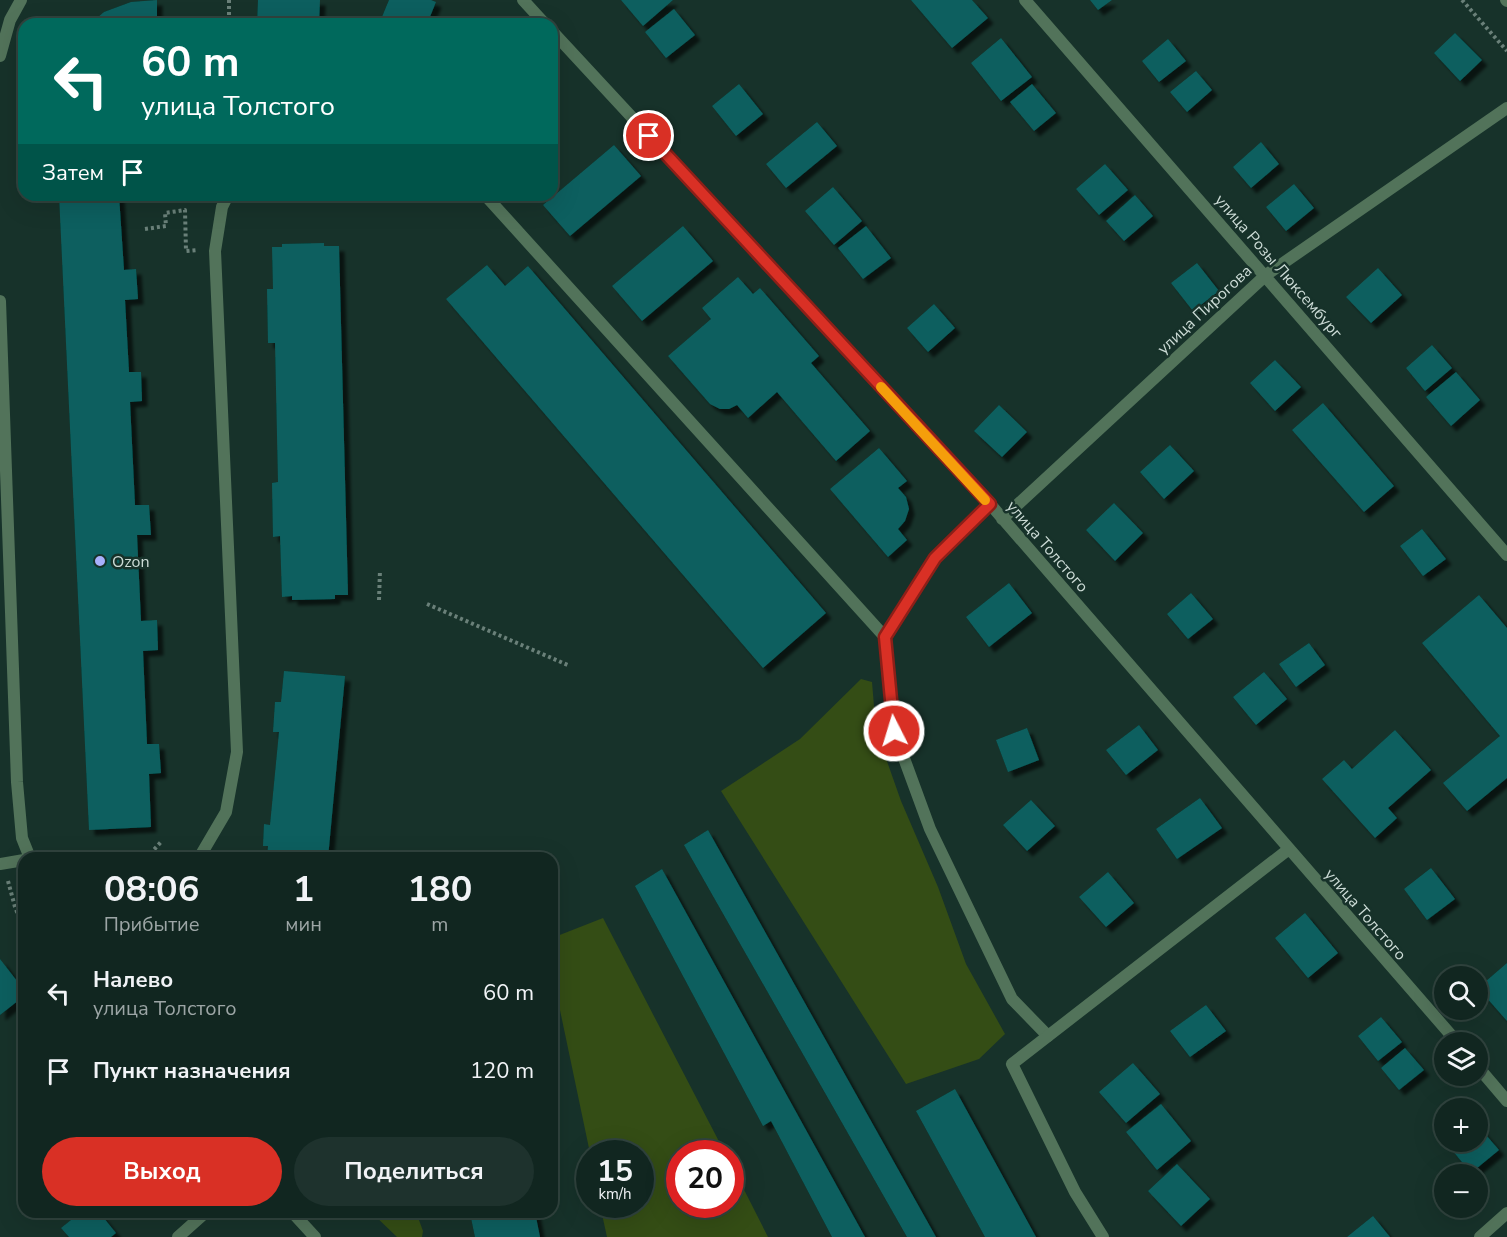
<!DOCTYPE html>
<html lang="ru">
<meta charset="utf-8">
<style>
body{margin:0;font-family:"Nunito Sans",sans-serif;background:#1e322d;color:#f1f3f6;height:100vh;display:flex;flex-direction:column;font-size:22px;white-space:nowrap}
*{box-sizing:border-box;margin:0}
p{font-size:20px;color:#9ca5a5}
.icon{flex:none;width:33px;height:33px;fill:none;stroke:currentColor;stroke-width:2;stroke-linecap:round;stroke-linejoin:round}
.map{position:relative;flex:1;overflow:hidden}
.details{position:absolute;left:18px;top:852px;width:540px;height:366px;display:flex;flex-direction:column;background:#112620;border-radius:18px;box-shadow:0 6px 24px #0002,0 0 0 2px #30433e}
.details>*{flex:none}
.banner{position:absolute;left:18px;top:18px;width:540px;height:183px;border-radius:18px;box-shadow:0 6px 24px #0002,0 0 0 2px #30433e;background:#00695c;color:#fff;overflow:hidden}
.buttons{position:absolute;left:1434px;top:966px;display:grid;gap:12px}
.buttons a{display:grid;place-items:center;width:54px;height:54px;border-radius:50%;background:#112620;box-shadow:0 6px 24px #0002,0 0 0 2px #30433e;font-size:30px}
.speed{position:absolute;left:576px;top:1140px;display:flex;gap:12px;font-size:30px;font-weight:700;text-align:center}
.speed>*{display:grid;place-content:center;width:78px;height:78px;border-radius:50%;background:#112620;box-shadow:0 6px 24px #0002,0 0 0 2px #30433e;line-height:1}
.speed small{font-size:15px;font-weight:400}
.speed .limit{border:9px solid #d22;background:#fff;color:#111}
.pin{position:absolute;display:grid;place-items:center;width:51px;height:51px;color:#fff;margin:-26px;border:3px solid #fff;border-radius:50%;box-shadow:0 2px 6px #0007}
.me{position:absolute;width:66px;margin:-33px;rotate:355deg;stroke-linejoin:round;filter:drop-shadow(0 0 4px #0008)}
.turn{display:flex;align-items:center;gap:21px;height:126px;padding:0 24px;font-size:27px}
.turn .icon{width:78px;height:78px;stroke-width:2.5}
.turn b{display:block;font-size:42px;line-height:51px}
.then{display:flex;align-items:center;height:57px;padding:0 24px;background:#0003;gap:12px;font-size:22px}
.eta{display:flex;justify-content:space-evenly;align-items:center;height:102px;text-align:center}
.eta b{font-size:36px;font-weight:700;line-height:42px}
.cta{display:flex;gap:12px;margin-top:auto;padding:12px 24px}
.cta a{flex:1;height:69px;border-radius:36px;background:#d93025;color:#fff;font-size:24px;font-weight:700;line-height:69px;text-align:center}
.cta a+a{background:#1e322d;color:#f1f3f6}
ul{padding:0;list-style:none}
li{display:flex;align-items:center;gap:18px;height:78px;padding:0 24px}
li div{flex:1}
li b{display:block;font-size:22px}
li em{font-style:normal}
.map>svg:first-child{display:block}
</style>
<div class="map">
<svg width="1507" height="1237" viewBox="0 0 1507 1237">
<defs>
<filter id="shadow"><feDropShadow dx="5.5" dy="5.5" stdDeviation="1.5" flood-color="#0009"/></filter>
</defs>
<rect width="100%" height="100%" fill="#17322a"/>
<path fill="#344d15" d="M861 679 872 682 876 730 901 801 938 887 966 964 1005 1034 979 1059 906 1084 721 791 800 739Z
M603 918 725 1153 680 1154V1204H730L731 1164 768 1237H607L600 1205 640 1204V1154L590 1153 552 972V938Z
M371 1212H416L423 1231 422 1237H397Z"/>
<path fill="#0a5f5e" filter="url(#shadow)" d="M157 0V24H90L104 12 131 2Z
M258 0H320L319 24H257Z
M389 0H431L436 2 427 24H379Z
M621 0H673L643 26Z
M911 0H972L988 18 952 48Z
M1090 0H1112L1098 10Z
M674 9 695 35 666 58 645 32Z
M1455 33 1482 60 1460 81 1434 53Z
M1001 38 1032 77 1001 101 971 63Z
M1168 39 1186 61 1159 82 1142 61Z
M1196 71 1212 90 1187 112 1170 92Z
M739 84 763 114 736 136 712 106Z
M1032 84 1056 113 1034 131 1010 102Z
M817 122 837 146 786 188 766 164Z
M1261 142 1279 164 1251 188 1233 167Z
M614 145 641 176 570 236 543 205Z
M1105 164 1128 190 1099 215 1076 189Z
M1294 184 1314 208 1286 231 1266 207Z
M833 187 862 221 834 245 805 211Z
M59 195H119L124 270 136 269 138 299 125 300 129 372H141L142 401 130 402 135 505H149L151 535H137L141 621 157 620 158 650 143 651 147 744H159L161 773 149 774 151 827 89 830Z
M1135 195 1153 216 1124 241 1106 221Z
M683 226 713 261 642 321 612 286Z
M866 226 891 258 863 279 838 248Z
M324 243V246H339L348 595H335V599L292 600V596L282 597 280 536 273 537 272 483 278 482 275 343H268L267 289H273L272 247H282V244Z
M1197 263 1219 291 1193 311 1171 283Z
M487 265 505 286 528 266 826 613 763 668 446 299Z
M1378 268 1402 295 1371 323 1346 297Z
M738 277 753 294 760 288 819 356 811 363 870 431 836 461 777 392 748 418 737 405 729 409H720L710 404 668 356 711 319 702 308Z
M934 304 955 328 928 352 907 328Z
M1432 345 1452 368 1425 391 1406 368Z
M1275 360 1301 387 1275 411 1250 383Z
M1456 372 1480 400 1451 426 1426 397Z
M1323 403 1394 486 1364 512 1292 430Z
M999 405 1027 432 1002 457 974 431Z
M1170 445 1194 471 1164 499 1140 472Z
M879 448 907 481 898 488 906 497 909 509 905 521 898 529 907 540 888 557 830 489Z
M1114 503 1143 533 1115 561 1086 530Z
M1422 529 1446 559 1423 576 1400 546Z
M1009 583 1032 613 989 647 966 617Z
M1191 593 1213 619 1188 639 1167 614Z
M1479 595 1507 628V778L1467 811 1443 783 1500 736 1422 643Z
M1309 643 1325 665 1296 687 1279 664Z
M284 671 345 676 328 858H267L268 846H263L264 824 270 825 279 732H273L275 702H281Z
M1264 672 1287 699 1256 725 1233 697Z
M1139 725 1158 750 1126 775 1106 750Z
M1027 728 1039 760 1008 772 996 740Z
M1395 730 1431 770 1388 808 1397 818 1375 838 1322 779 1344 760 1352 769Z
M1200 798 1222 828 1177 859 1156 829Z
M1031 800 1055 826 1027 851 1003 825Z
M708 830 936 1237H907L684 845Z
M1431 868 1455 899 1427 920 1404 889Z
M662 869 865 1237H832L771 1121 763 1126 635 886Z
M1108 872 1134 903 1106 927 1079 897Z
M1305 913 1338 953 1308 978 1275 938Z
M0 959 24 990V996L0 1015Z
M1507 963V1021L1478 988Z
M1206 1005 1226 1031 1190 1057 1170 1031Z
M1381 1017 1402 1042 1378 1061 1358 1036Z
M1405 1048 1424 1070 1399 1090 1381 1068Z
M1133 1063 1160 1094 1126 1123 1099 1092Z
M955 1089 1036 1237H985L916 1111Z
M1161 1104 1191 1141 1157 1170 1126 1132Z
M1480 1128 1499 1150 1471 1173 1452 1150 1463 1142H1478V1129Z
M1177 1164 1210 1199 1181 1226 1148 1191Z
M81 1212H99L116 1233 111 1237H69L61 1228Z
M475 1212H535L540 1237H475L470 1213Z
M1373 1216 1390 1237H1347Z"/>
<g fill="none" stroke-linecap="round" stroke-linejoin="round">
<path stroke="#6a8079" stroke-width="4" stroke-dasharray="3 3" stroke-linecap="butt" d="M229 0V17
M1462 0 1507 51
M145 229 166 226 165 213 185 210 186 251 197 250
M379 600 380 570
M427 604 570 666
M146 858 162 841
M8 881 15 907 24 929"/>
<path stroke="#52735a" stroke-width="12" d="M485 195 885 637
M990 504 935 558 885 637 894 731 930 829 1012 999 1048 1036
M199 858 226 812 237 752 215 251 222 207 228 195
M0 864 24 860"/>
<path stroke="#52735a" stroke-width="12" d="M523 0 545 24
M1025 0 1507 555
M1506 0 1507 1
M552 31 990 504 1457 1042
M0 56 10 20 21 0
M0 301 17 782 22 838 30 858
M1002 519 1266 275 1507 108
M1478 1067 1507 1101
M292 1212 315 1237
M178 1237 206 1212
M1103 1237 1075 1192 1012 1064 1289 849
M1480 1237 1507 1213"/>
</g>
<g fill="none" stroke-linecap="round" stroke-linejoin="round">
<g stroke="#8d1f18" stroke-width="15">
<path id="route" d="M649 136 990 504 935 558 885 637 894 731"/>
</g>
<use href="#route" stroke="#d93025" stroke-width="10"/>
<path stroke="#f59e0b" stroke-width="10" d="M881 387 985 500"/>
</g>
<circle fill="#a8b0fc" stroke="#17322a" stroke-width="2" cx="100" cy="561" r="6"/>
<g text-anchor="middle" stroke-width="5" stroke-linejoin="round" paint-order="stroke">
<g font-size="16" fill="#ccdbd6" stroke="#17322a">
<text transform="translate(1279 266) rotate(49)" y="6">улица Розы Люксембург</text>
<text transform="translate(1204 309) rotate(-43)" y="6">улица Пирогова</text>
<text transform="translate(1048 546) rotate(49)" y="6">улица Толстого</text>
<text transform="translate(1366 914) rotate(49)" y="6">улица Толстого</text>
</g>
<g font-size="16" fill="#ccdbd6" stroke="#17322a" text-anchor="start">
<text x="112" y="567">Ozon</text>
</g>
</g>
</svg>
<div class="buttons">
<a><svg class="icon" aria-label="search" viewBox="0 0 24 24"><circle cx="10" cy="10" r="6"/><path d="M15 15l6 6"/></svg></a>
<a><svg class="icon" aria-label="layers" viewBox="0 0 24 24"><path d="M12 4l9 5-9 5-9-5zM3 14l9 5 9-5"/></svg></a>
<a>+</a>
<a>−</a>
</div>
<div class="speed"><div>15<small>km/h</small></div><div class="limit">20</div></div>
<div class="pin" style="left:649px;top:136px;background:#d93025"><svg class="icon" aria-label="arrive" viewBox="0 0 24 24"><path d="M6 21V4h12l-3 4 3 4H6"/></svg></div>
<svg class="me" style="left:894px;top:731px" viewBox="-20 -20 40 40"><circle r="17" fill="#d93025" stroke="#fff" stroke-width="3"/><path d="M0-11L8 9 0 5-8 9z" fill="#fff"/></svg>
<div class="banner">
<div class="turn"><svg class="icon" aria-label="left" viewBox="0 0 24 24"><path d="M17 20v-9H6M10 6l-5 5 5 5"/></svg><div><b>60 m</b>улица Толстого</div></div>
<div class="then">Затем<svg class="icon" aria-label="arrive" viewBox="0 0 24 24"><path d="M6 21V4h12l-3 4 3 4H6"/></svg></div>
</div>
<section class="details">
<div class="eta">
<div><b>08:06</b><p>Прибытие</p></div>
<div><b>1</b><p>мин</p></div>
<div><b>180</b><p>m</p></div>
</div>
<ul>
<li><svg class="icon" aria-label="left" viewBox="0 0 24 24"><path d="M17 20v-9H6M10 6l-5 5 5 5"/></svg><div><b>Налево</b><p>улица Толстого</p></div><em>60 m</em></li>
<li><svg class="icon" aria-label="arrive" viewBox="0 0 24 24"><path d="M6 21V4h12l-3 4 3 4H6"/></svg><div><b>Пункт назначения</b></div><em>120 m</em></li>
</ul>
<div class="cta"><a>Выход</a><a>Поделиться</a></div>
</section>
</div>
